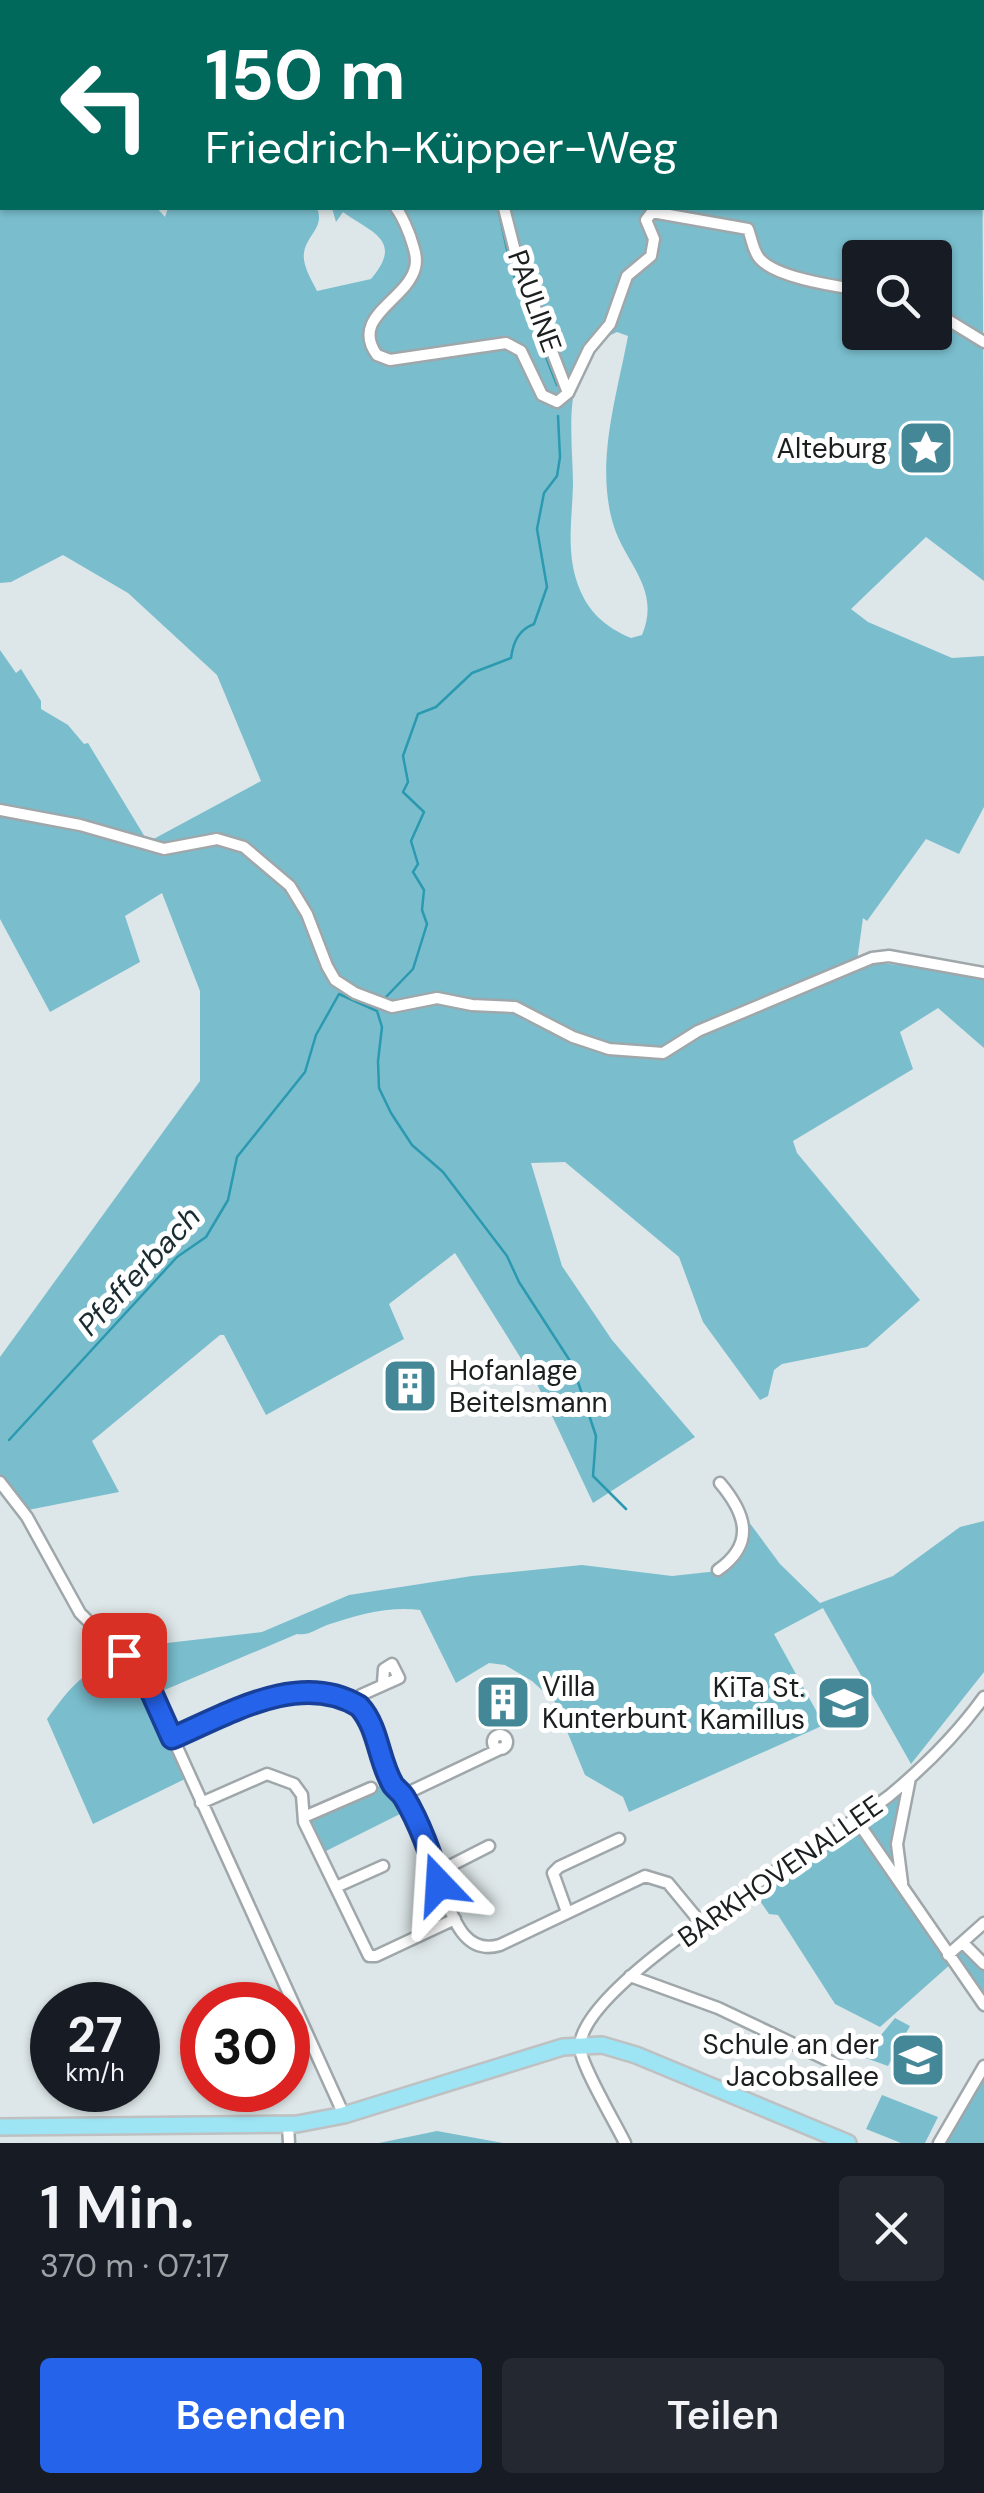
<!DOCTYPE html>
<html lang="de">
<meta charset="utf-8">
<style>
body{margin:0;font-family:"DM Sans",sans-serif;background:#242831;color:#f1f3f6;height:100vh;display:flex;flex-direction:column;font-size:38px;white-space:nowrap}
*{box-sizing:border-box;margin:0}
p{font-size:32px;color:#9ea1a6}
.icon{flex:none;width:55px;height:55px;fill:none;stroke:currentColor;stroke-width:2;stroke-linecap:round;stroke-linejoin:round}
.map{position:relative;height:2143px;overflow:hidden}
.details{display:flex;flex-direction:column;background:#171b24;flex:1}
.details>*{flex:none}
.banner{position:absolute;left:0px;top:0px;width:985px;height:210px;box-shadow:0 2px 8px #0004;background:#00695c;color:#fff;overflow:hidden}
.fabs{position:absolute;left:842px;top:240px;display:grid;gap:20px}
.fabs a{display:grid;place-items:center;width:110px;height:110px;border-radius:10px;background:#171b24;box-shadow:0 2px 8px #0004;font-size:50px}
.speed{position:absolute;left:30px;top:1982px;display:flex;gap:20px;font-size:50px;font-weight:700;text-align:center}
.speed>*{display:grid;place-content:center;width:130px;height:130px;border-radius:50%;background:#171b24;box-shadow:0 2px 8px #0004;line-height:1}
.speed small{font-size:25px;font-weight:400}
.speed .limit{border:15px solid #d22;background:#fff;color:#111}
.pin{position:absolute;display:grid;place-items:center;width:85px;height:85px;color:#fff;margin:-42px;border-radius:20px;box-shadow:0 5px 15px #0006}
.me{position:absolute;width:110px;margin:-55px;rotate:340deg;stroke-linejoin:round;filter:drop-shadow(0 0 8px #0008)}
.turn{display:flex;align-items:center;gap:35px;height:210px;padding:0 40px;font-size:45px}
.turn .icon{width:130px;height:130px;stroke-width:2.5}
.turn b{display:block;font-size:70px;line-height:85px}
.round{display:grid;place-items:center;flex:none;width:105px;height:105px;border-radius:10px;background:#242831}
.summary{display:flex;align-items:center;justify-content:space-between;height:170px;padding:0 40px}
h1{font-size:60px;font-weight:600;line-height:75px}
.button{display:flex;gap:20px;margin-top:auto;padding:20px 40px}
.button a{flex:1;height:115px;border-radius:10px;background:#2563eb;color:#fff;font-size:40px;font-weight:600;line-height:115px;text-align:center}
.button a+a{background:#242831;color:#f1f3f6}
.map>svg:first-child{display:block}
</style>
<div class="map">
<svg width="984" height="2143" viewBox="0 0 984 2143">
<rect width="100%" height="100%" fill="#dde6e8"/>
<path fill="#7abece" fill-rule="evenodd" d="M56 0H823V2H58Z
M982 47 984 581 926 537 851 609 868 622 952 658 984 656V807L959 854 926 839 867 921 863 918 857 961 931 968 984 978V1048L938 1008 900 1032 913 1069 793 1141 797 1153 920 1300 867 1347 782 1364 774 1370 768 1396 760 1400 703 1322 679 1257 565 1162 531 1163 562 1266 612 1340 695 1437 593 1503 537 1384 455 1253 389 1304 404 1339 266 1415 224 1335H220L92 1441 119 1492 23 1511 0 1481V1357L200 1081V991L162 893 125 916 140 962 50 1012 0 919V650L16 673 21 669 41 701V709L68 725 84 744 88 743 148 842 261 781 217 675 128 593 63 555 11 582 0 583V146L2 144V208H157L165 217 168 208H317C325 228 307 234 304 253 302 265 312 281 317 291L371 279C404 240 372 233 343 212L336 222 332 208H982ZM860 258H935V332H860ZM617 332 628 336C617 395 596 460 612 520 623 563 662 587 642 635L631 638C605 627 588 612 578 585 566 552 572 520 573 485 573 435 558 357 617 332Z
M746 1518 780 1564 820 1603 893 1576 960 1527 984 1521V1672L911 1764 823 1608 774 1634 824 1725 629 1812 623 1797 585 1775 555 1702 532 1681 505 1665 489 1663 456 1683 420 1610C389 1606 357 1615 327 1625 316 1629 309 1636 297 1634L155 1694 126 1655 167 1643 262 1632 349 1595 472 1576 582 1565 672 1576 718 1571 744 1535Z
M123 1656 136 1668 189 1777 93 1824 47 1719C71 1686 84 1670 123 1656Z
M388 1782 406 1811 322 1853 306 1819Z
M902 1788 892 1863 899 1890 944 1958 963 1945 984 1966V2003L953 1962 880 2027 835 2004 778 1915 769 1914 758 1898 764 1893 758 1882Z
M895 2018 910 2026 888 2066 863 2057Z
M984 2076V2143H945Z
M882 2095 938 2117 925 2143H901L866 2129Z
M437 2131 503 2143H379Z"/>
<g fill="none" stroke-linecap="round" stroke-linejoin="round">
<path stroke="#2b99af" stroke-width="2.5" d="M809 0 810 2
M635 2 639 0
M982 52H984
M498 208 511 268 557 385
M384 999 413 969 427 924 422 910 424 890 413 872 418 864 411 841 424 812 403 792 408 782 403 756 418 714 436 707 472 673 511 658C513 643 518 630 534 624L547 587 537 529 544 493 557 476 560 457 558 416
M9 1440 177 1257 206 1237 228 1200 237 1157 305 1072 316 1035 339 994 377 1011 382 1027 378 1061 379 1088 391 1113 412 1145 443 1172 507 1256 519 1282 572 1364 596 1436 593 1476 626 1509"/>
<g stroke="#9fa7aa" stroke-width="15">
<path id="street" d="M255 0 256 2
M826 0 827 2
M624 2 627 0
M982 44 984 43
M396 208C403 217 406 226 410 236 413 246 418 257 415 268 407 300 349 317 377 355L390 360 506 343 521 351 542 395 557 402 568 393
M504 208 518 263 568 393
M935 312 984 342
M568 393 589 349 610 324 627 276 651 256 654 239 646 220 652 212 748 229C752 239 753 252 760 259 777 278 835 286 860 290
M0 810 80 825 164 849 217 839 244 847 290 886 307 914 327 966 335 980 355 993 392 1007 437 998 472 1005 515 1007 573 1037 609 1049 663 1053 698 1031 872 958 889 956 984 973
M0 1482 27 1517 80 1613 146 1679 344 2115
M718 1570C755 1544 747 1515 720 1483
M354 1703 361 1695 399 1678 392 1664 384 1669 383 1683
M493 1742a7 7 0 1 1 14 0a7 7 0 1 1-14 0Z
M172 1738C228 1713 300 1670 359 1706 381 1732 379 1770 403 1795L438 1872V1881C451 1908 460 1957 500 1945L645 1876 668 1883 701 1923
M403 1795 502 1748
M201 1803 267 1774 294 1784 302 1795 304 1822 369 1956H376L455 1919
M304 1817 371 1788
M855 1818 984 2005
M438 1872 489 1846
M902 1883 897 1844 910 1778
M336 1887 383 1866
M567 1912 553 1873 559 1867 619 1839
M963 1943 984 1964
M948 1955 984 1923
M630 1976 718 2008 840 2066
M288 2125 289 2143
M625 2143C616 2124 580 2064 580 2047 580 1980 833 1839 889 1796 923 1768 958 1733 984 1697
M939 2143 984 2066"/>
</g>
<g stroke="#bfc0c1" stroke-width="20">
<path id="primary" d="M0 2127 297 2124 344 2115 563 2047 602 2045 636 2055 848 2143"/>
</g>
<use href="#street" stroke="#fff" stroke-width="10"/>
<use href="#primary" stroke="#9de4f4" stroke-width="15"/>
</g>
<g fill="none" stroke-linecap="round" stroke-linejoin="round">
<g stroke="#184099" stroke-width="25">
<path id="route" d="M124 1655 146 1680 172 1738C228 1714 300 1670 359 1706 379 1728 378 1760 393 1785 396 1789 401 1792 404 1797 419 1822 432 1856 439 1884"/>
</g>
<use href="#route" stroke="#2563eb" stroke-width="18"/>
</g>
<defs>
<g id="sight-square" transform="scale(2.875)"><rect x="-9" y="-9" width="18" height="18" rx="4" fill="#448897" stroke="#fff"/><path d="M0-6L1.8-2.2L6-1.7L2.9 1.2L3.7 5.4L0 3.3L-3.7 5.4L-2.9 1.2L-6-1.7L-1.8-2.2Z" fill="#fff"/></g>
<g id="building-square" transform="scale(2.875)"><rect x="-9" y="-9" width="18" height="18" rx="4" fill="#448897" stroke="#fff"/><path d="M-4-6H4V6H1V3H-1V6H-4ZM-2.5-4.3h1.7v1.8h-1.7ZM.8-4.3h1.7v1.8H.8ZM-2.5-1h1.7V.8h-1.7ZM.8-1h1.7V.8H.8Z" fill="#fff"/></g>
<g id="school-square" transform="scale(2.875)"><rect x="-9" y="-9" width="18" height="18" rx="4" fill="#448897" stroke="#fff"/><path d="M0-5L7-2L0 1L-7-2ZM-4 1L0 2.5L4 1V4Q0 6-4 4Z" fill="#fff"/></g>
</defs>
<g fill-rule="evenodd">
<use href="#sight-square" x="926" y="448"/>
<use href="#building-square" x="410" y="1386"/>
<use href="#building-square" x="503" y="1702"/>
<use href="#school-square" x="844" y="1703"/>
<use href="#school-square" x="918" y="2060"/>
</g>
<g text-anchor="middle" stroke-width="10" stroke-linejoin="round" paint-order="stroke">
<g font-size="28" fill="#1c1f20" stroke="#fff">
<text transform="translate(535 301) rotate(70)" y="10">PAULINE</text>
<text transform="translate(780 1871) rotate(-35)" y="10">BARKHOVENALLEE</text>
</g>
<g font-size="28" fill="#1c1f20" stroke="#fff" text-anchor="end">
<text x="887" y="458">Alteburg</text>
<text x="449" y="1380" text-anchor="start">Hofanlage<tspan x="449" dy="32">Beitelsmann</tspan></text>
<text x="542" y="1696" text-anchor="start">Villa<tspan x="542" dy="32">Kunterbunt</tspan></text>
<text x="805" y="1697">KiTa St.<tspan x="805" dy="32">Kamillus</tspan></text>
<text x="879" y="2054">Schule an der<tspan x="879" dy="32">Jacobsallee</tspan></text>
</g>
<g font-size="30" font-style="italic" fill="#1a2c31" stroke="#fff">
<text transform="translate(139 1271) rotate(-47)" y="10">Pfefferbach</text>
</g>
</g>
</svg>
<div class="fabs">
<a><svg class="icon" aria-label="search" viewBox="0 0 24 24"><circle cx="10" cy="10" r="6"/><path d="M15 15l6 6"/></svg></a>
</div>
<div class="speed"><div>27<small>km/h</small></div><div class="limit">30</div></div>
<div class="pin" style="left:124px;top:1655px;background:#d93025"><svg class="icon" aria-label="arrive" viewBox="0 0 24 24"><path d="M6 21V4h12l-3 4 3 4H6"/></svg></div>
<svg class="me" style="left:439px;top:1884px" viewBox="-20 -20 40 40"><path d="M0-17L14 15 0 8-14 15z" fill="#2563eb" stroke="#fff" stroke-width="4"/></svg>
<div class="banner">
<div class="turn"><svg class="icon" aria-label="left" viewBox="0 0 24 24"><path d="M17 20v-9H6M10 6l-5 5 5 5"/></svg><div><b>150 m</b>Friedrich-Küpper-Weg</div></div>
</div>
</div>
<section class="details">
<div class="summary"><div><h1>1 Min.</h1><p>370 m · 07:17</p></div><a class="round"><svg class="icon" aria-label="close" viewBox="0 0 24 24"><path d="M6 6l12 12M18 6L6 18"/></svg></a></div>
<div class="button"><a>Beenden</a><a>Teilen</a></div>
</section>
